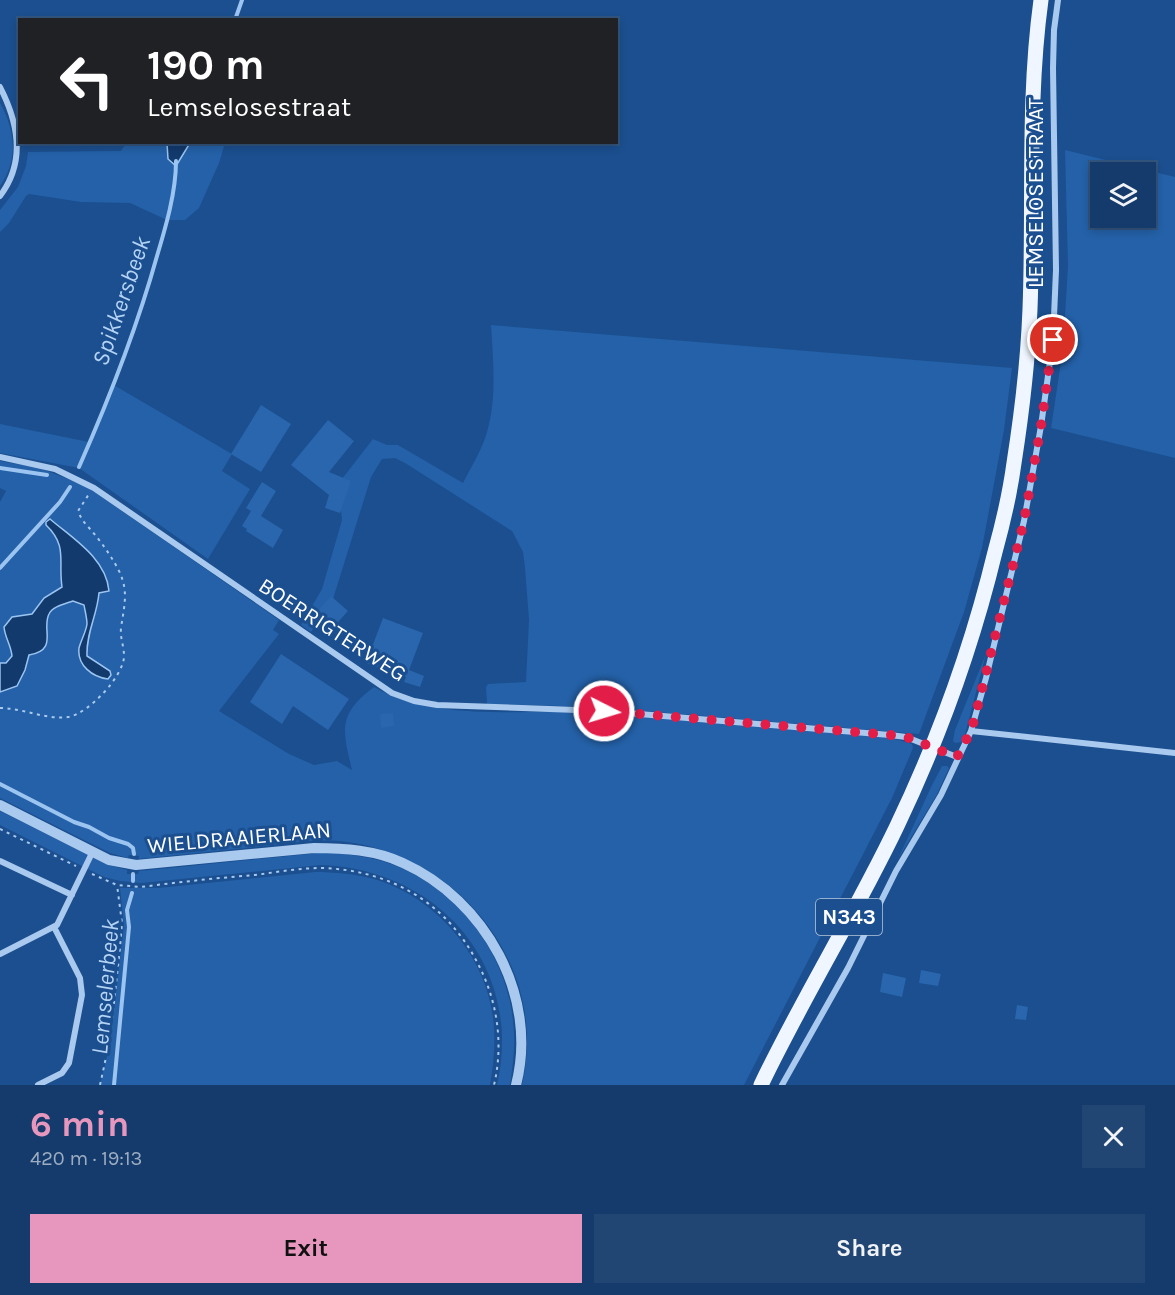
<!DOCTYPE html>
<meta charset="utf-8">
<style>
body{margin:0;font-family:Karla,sans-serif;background:#214673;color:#f1f3f6;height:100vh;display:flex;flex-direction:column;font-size:22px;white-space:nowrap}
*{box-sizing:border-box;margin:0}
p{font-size:20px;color:#9dadc1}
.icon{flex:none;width:33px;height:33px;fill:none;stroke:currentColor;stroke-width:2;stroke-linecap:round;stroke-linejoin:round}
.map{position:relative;height:1085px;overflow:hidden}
.sheet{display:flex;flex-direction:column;background:#143b6b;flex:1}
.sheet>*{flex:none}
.top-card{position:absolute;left:18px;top:18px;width:600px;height:126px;border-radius:0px;box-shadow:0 3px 9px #0003,0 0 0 2px #33557e;background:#202124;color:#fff;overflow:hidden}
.fabs{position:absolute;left:1090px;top:162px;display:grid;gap:12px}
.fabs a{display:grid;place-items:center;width:66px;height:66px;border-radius:0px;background:#143b6b;box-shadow:0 3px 9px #0003,0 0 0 2px #33557e;font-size:30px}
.pin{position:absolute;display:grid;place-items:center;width:51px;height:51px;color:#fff;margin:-26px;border:3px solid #fff;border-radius:50%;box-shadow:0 2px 6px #0007}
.me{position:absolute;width:66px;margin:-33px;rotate:95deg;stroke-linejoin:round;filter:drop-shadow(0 0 4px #0008)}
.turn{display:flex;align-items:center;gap:21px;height:126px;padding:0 30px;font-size:27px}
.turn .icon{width:78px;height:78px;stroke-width:2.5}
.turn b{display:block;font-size:42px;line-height:51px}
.round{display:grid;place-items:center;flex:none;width:63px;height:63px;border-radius:0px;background:#214673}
.headline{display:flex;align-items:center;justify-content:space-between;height:102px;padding:0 30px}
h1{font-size:36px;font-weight:700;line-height:45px;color:#e797bd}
.cta{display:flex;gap:12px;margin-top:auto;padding:12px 30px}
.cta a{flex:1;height:69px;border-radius:0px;background:#e797bd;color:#111;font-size:24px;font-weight:700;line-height:69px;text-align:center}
.cta a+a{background:#214673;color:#f1f3f6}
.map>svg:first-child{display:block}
</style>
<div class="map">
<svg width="1175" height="1085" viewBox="0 0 1175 1085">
<rect width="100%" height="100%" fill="#1b4f8f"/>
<path fill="#2461a8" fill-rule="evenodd" d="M0 103C15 130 19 159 0 186Z
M126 143H167L168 159 183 156 190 143H225L219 163 199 208 185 220H167L130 203 81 202 29 194 26 196 9 223 0 232V210L18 187 26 166 28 152 121 151Z
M1065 150 1175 177V458L1051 428 1063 349 1068 266ZM1101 172H1146V218H1101Z
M491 325 1012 368 1004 430 982 548 964 612 919 734 596 707 487 704 486 687 488 684 526 682 529 620 525 568 523 552 512 531 405 463 395 458 382 459 371 477 333 599 311 632 301 625 322 589 342 520 338 484 373 439 387 445H398L463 483C471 467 482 450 487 432 497 397 493 361 491 325Z
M112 384 232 454 222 471 250 489 208 559 79 468 0 453V424L89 442Z
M0 461 40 468 88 487 279 620 273 630 279 634 219 711 289 754 314 765 337 761 352 770C342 729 338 714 374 687 436 722 519 709 588 713 688 718 788 729 888 737L912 744 913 748 892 798 744 1085H522C549 968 463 858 347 842 320 838 292 843 265 846 226 850 187 854 147 858L139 859V856L129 855 128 858 110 853 0 798V502L6 491 0 488Z
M986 654 963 742 955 743 953 741 955 730Z
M942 766H947L949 768 936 796 898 859 932 785Z
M0 811 109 865 127 870V874H138L139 871 328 852C346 854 364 856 382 861 452 882 506 949 513 1021 516 1043 513 1064 510 1085H497C524 967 439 869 321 865L141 883 120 881 104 877 0 825Z
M315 872C335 872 355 874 374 879 435 897 485 954 493 1017 496 1040 494 1062 490 1085H100L110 1044 124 925 120 888H158Z"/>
<path fill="#123a6d" stroke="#9cc4f0" stroke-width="1.5" d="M167 143H190L176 166 168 159Z
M50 519C72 538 106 558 109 591L99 593C97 616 86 633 87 656L110 671 111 675 108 679C92 677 77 665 79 648 81 640 86 632 87 624 87 618 85 611 84 605L73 601C65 604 53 606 49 614 41 629 59 650 29 655L25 670 17 686 0 692V663H6L12 656C11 645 5 638 4 627L12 617 32 614 44 598 62 587C58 561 68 546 46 525V522Z"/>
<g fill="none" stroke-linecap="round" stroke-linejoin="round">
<path stroke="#9cc4f0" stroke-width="4" d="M235 20 242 0
M79 467C109 399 137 328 157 256 166 226 176 192 176 161
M0 468 47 475
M0 568 60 502 70 487
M0 784 74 822 89 827 109 838 128 844 133 848 134 854
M133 881V874
M114 1085 129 927 127 910 132 893"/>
</g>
<path fill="#2a66ad" d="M261 405 291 424 261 472 231 454Z
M328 420 354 441 329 472 351 481 340 513 325 508 329 495 291 465Z
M262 482 276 491 261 516 283 530 273 548 246 531 247 529 242 526 251 511 246 508Z
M331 596 348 611 329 632 312 617Z
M383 618 423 633 409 670 424 676 420 687 404 682 406 677 366 663Z
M281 654 349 699 328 730 293 706 282 724 250 702Z
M393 713 394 726 381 728 380 714Z
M921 970 941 974 938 986 919 983Z
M883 973 906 978 902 997 880 992Z
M1017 1005 1028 1007 1026 1020 1015 1019Z"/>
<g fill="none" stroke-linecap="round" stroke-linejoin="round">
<path stroke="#a9c9ee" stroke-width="2" stroke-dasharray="3 4.5" stroke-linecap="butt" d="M0 708C23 708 45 720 68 717 88 714 124 676 124 656 124 646 120 638 121 628 124 607 129 591 119 571 113 559 104 546 96 536 89 527 82 522 78 511L89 494
M0 829 76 866
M92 874 117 885 141 887C179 882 217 878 255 875 277 872 300 868 322 868 389 870 446 902 477 962 497 999 504 1043 494 1085
M100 1085 110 1039 120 948 122 923 117 885"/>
<path stroke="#a9c9ee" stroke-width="6" d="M0 87C18 122 26 162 0 196
M0 457 55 469 94 488 392 693 414 701 437 705 604 711 890 735 906 737 957 757
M971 731 1175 753
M0 861 72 895
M0 954 57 925 93 851
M38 1085 62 1073 69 1063 82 995 80 978 54 927
M782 1085 848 968 896 871 941 795 971 731 986 678 1024 521 1041 426 1053 340 1056 270 1053 68 1054 30 1058 0"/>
<path stroke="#a9c9ee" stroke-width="10" d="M0 805 109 860 136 865 314 848C344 848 376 850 403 863 485 900 539 996 516 1085"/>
<path stroke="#f0f6ff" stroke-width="15" d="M761 1085C803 997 855 914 897 826 939 738 972 647 995 552 1003 523 1010 493 1014 463 1022 412 1028 360 1030 309 1034 206 1027 102 1041 0"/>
</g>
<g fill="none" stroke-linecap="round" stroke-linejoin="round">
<path stroke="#e11d48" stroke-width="10" stroke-dasharray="0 18" d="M604 711 890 735 906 737 957 757 971 731 976 713 1024 521 1041 426 1053 340"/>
</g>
<g text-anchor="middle" stroke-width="6" stroke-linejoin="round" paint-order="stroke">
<rect fill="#1b4f8f" stroke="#bbcadd" stroke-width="1.5" x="816" y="899" width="66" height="36" rx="4.5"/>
<g font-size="21" font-weight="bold" fill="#fff">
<text x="849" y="924">N343</text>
</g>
<g font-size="22" fill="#fff" stroke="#1b4f8f">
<text transform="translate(1035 193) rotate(-90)" y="8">LEMSELOSESTRAAT</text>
<text transform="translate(333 629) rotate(33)" y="8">BOERRIGTERWEG</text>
<text transform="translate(239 837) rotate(-5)" y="8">WIELDRAAIERLAAN</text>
</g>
<g font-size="24" font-style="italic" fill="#b5d3f5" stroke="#1b4f8f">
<text transform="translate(121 301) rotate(-71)" y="8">Spikkersbeek</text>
<text transform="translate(105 987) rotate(-85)" y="8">Lemselerbeek</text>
</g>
</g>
</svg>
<div class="fabs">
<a><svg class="icon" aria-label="layers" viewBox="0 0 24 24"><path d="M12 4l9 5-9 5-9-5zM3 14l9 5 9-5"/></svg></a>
</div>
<div class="pin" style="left:1053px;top:340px;background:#d93025"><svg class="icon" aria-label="arrive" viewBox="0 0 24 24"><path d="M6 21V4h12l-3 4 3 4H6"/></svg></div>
<svg class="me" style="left:604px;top:711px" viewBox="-20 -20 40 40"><circle r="17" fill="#e11d48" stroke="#fff" stroke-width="3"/><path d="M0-11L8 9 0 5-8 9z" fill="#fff"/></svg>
<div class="top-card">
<div class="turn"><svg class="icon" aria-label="left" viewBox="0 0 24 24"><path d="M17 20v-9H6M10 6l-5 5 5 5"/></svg><div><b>190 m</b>Lemselosestraat</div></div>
</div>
</div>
<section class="sheet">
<div class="headline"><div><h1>6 min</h1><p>420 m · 19:13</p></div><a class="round"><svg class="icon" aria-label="close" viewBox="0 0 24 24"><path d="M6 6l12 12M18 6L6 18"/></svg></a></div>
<div class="cta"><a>Exit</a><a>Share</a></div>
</section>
